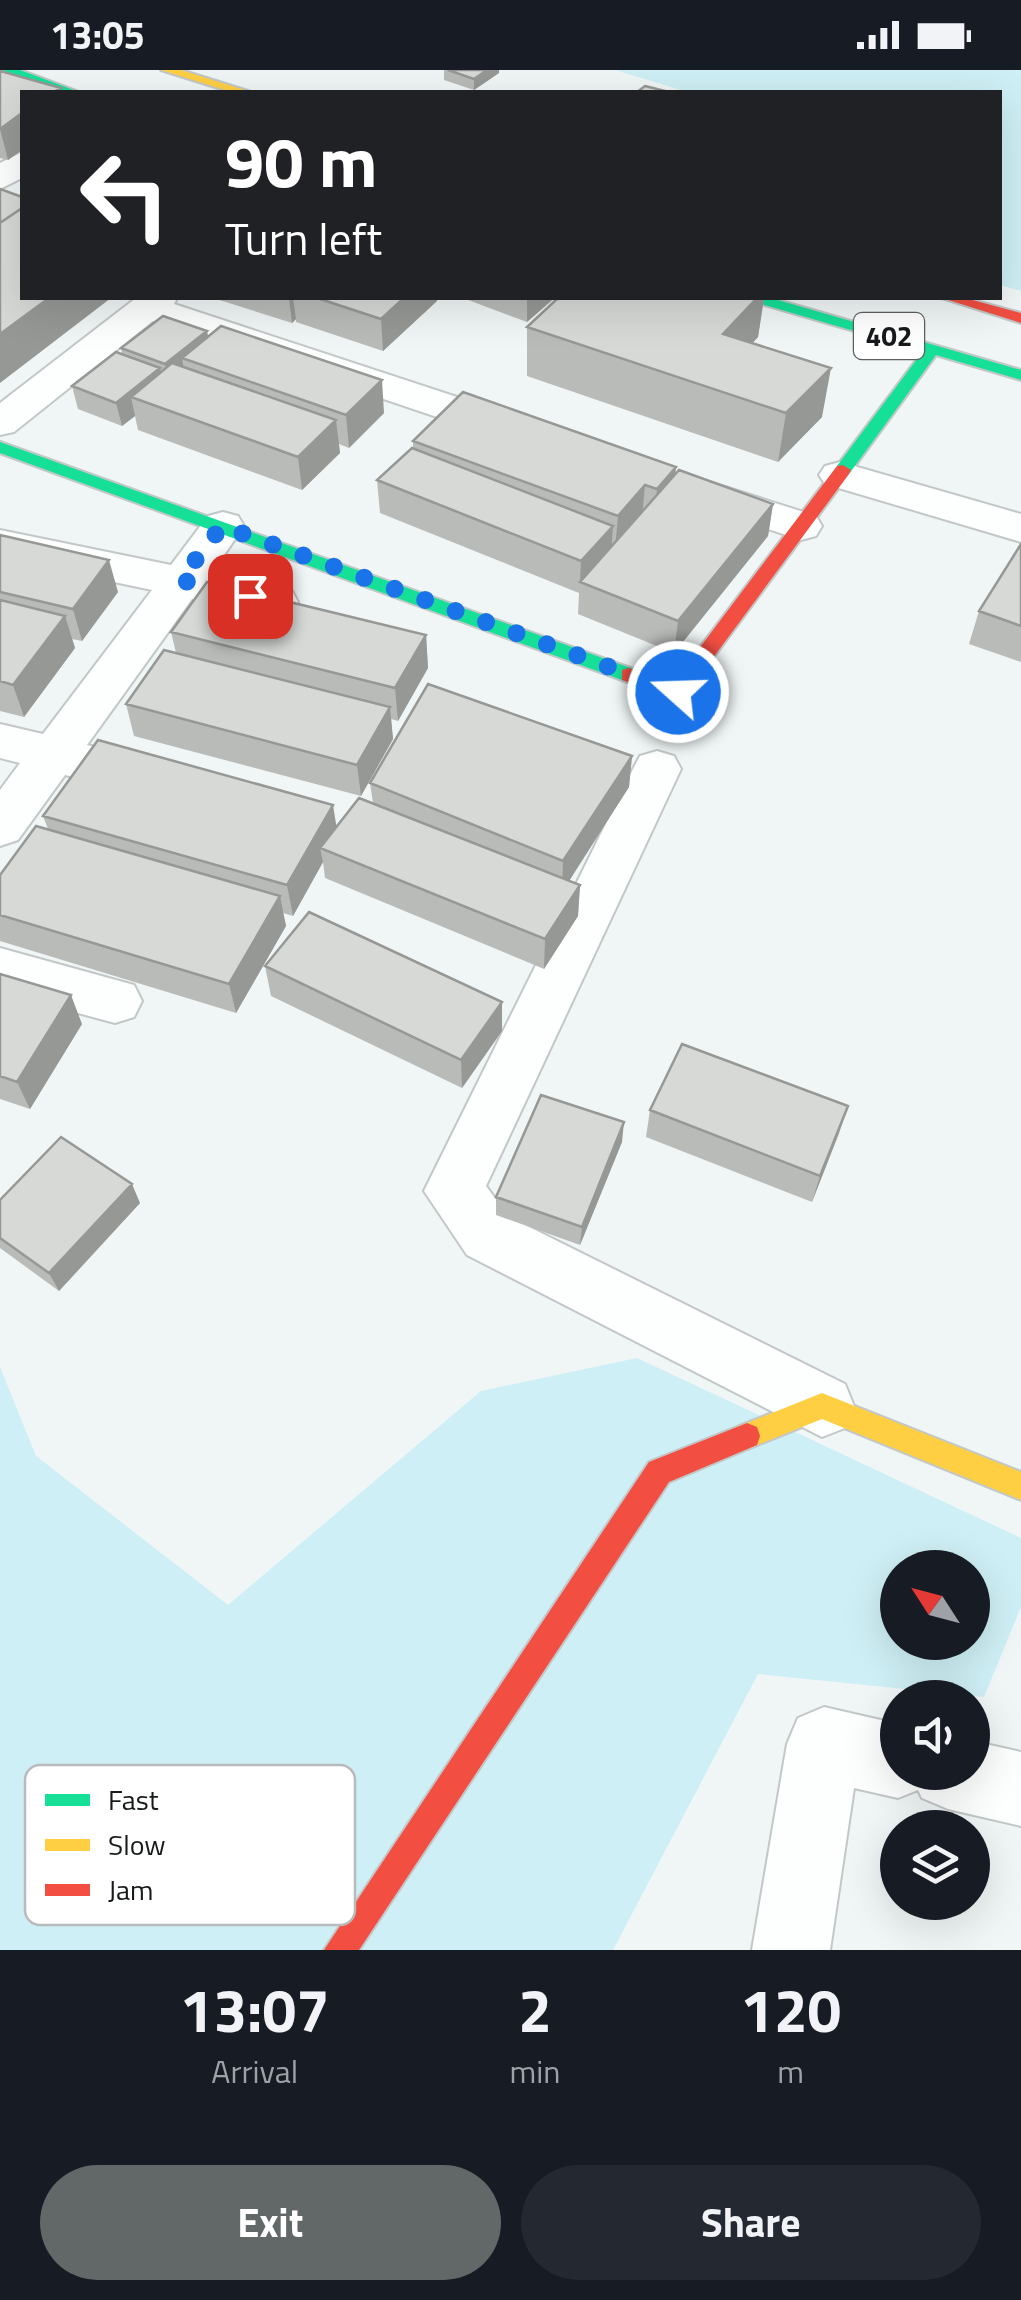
<!DOCTYPE html>
<style>
body{margin:0;font-family:"Titillium Web",sans-serif;background:#242831;color:#f1f3f6;height:100vh;display:flex;flex-direction:column;font-size:38px;white-space:nowrap}
*{box-sizing:border-box;margin:0}
p{font-size:32px;color:#9ea1a6}
.icon{flex:none;width:55px;height:55px;fill:none;stroke:currentColor;stroke-width:2;stroke-linecap:round;stroke-linejoin:round}
.map{position:relative;height:1880px;overflow:hidden}
.details{display:flex;flex-direction:column;background:#171b24;flex:1}
.details>*{flex:none}
.banner{position:absolute;left:20px;top:20px;width:982px;height:210px;border-radius:0px;box-shadow:0 10px 40px #0002;background:#202124;color:#fff;overflow:hidden}
.needle{width:65px;rotate:306deg}
.controls{position:absolute;left:880px;top:1480px;display:grid;gap:20px}
.controls a{display:grid;place-items:center;width:110px;height:110px;border-radius:50%;background:#171b24;box-shadow:0 10px 40px #0002;font-size:50px}
.pin{position:absolute;display:grid;place-items:center;width:85px;height:85px;color:#fff;margin:-42px;border-radius:20px;box-shadow:0 5px 15px #0006}
.me{position:absolute;width:110px;margin:-55px;rotate:290deg;stroke-linejoin:round;filter:drop-shadow(0 0 8px #0008)}
.turn{display:flex;align-items:center;gap:35px;height:210px;padding:0 40px;font-size:45px}
.turn .icon{width:130px;height:130px;stroke-width:2.5}
.turn b{display:block;font-size:70px;line-height:85px}
.eta{display:flex;justify-content:space-evenly;align-items:center;height:170px;text-align:center}
.eta b{font-size:60px;font-weight:700;line-height:70px}
.button{display:flex;gap:20px;margin-top:auto;padding:20px 40px}
.button a{flex:1;height:115px;border-radius:60px;background:#626768;color:#fff;font-size:40px;font-weight:700;line-height:115px;text-align:center}
.button a+a{background:#242831;color:#f1f3f6}
.status{display:flex;justify-content:space-between;align-items:center;height:70px;padding:0 50px;background:#171b24;direction:ltr}
.status svg{height:28px;fill:currentColor}
.map>svg:first-child{display:block}
</style>
<div class="status"><b>13:05</b><svg viewBox="0 0 49 12"><path d="M0 12V9h3v3zM5 12V6h3v6zM10 12V3h3v9zM15 12V0h3v12zM26 1h20v11H26zM47 4h2v5h-2z"/></svg></div>
<div class="map">
<svg width="1021" height="1880" viewBox="0 0 1021 1880">
<rect width="100%" height="100%" fill="#f0f6f6"/>
<path fill="#ceeff5" fill-rule="evenodd" d="M615 0H1021V221L1000 215V22H687Z
M637 1288 1021 1468V1537L984 1627 758 1604 613 1880H0V1297L36 1386 228 1535 481 1321ZM898 1498H972V1572H898Z"/>
<g fill="none" stroke-linecap="round" stroke-linejoin="round">
<g stroke="#c2c7c8" stroke-width="4">
<path id="street" d="M22 82V108L0 119V93Z
M136 228H177L174 234 533 352 539 361 533 370 519 373 505 370 153 251 14 362 0 365V333Z
M840 392 1021 444V472L825 414 819 405 825 396Z
M700 409 816 446 822 456 816 466 801 470 685 431 679 422 685 413Z
M223 442 238 446 244 456 211 504 292 521 298 532 292 543 276 547 192 529 87 675 99 678 106 691 99 704 82 709 65 705 18 770 0 776V720L20 693 0 688V654L43 664 152 520 0 488V460L171 495 208 446Z
M657 681 674 686 681 699 486 1116 509 1147 845 1314 854 1336 845 1358 822 1367 467 1185 424 1121 633 699 640 686Z
M0 878 134 915 142 931 134 947 115 953 0 922Z
M824 1637 898 1654V1702H972V1671L1021 1682V1756L948 1739 922 1728 918 1720 898 1728 854 1718 830 1880H752L787 1674 798 1648Z"/>
</g>
<g stroke="#c2c7c8" stroke-width="4">
<path id="fast" d="M2 0H20L79 22H61Z
M749 228H771L1021 300V310L936 285 849 404H837V396L923 281 751 231Z
M0 372 636 600 639 605 629 612 622 610 0 383Z"/>
</g>
<g stroke="#c2c7c8" stroke-width="4">
<path id="slow" d="M161 0H181L251 22H231Z
M822 1323 1021 1402V1430L822 1349 747 1379 737 1375 734 1366 737 1357Z"/>
</g>
<g stroke="#c2c7c8" stroke-width="4">
<path id="jam" d="M942 228H965L1021 243V253Z
M843 395 851 400 849 404 684 627 677 629 622 610V600L629 598 673 613 837 396Z
M747 1353 757 1357 760 1366 757 1375 669 1412 359 1880H324L649 1392Z"/>
</g>
<use href="#street" fill="#fdfefe" fill-rule="evenodd"/>
<use href="#fast" fill="#16e098" fill-rule="evenodd"/>
<use href="#slow" fill="#ffcf43" fill-rule="evenodd"/>
<use href="#jam" fill="#f24e42" fill-rule="evenodd"/>
</g>
<path fill="#b9bbb9" d="M444 0H499V3L474 20 444 10Z
M0 1 22 22V80L8 90 0 88Z
M213 228H437V231L383 281 296 252V249L292 253Z
M463 228H764L758 267 752 273 822 347 778 392 527 306V257L554 232V229L527 252Z
M207 261 208 267 384 343 349 378 339 374 340 383 302 420 138 360 135 346 122 356 78 339 72 316 122 284 121 278Z
M413 371 676 404 773 434 768 466 674 583 578 544 579 523 380 443 377 410 413 378Z
M0 465 118 522 82 571 72 569 75 578 24 647 0 641Z
M1021 474V592L969 574 979 541Z
M171 562 426 565 428 598 398 651 391 649 393 669 361 726 134 666 126 634 176 583Z
M632 686 629 717 569 811 580 815 578 846 544 899 325 808 323 792 293 846 283 843 286 856 236 943 0 871V805L48 759 43 746 336 757 373 733 370 713Z
M265 896 502 961 462 1018 271 926Z
M0 904 82 954 30 1039 0 1029Z
M650 1040 839 1063 812 1132 646 1067Z
M622 1072 580 1175 496 1145V1127Z
M0 1130 140 1133 59 1221 0 1178Z"/>
<path fill="#969896" d="M487 0H499V3L474 20V9Z
M22 43V80L8 90 0 59Z
M49 228H111L0 313V264Z
M289 228H293L296 249 292 253Z
M404 228H437V231L383 281 381 249Z
M527 228H554L527 252Z
M757 228H764L758 267 717 312 723 264Z
M207 261 211 285 182 288 185 306 170 318 165 294Z
M160 298 165 322 131 327 135 346 122 356 116 333Z
M831 298 822 347 778 392 786 343Z
M382 310 384 343 349 378 346 345Z
M336 350 340 383 302 420 298 387Z
M676 397 673 430 654 452 657 419Z
M645 415 642 448 615 479 618 446Z
M773 434 768 466 674 583 678 551Z
M613 456 611 488 580 512 581 491Z
M109 490 118 522 82 571 73 539Z
M65 546 75 578 24 647 13 615Z
M426 565 428 598 398 651 395 618Z
M390 637 393 669 361 726 357 695Z
M632 686 629 717 562 822 563 791Z
M333 735 338 766 320 778 323 792 293 846 287 815Z
M580 815 578 846 544 899 545 869Z
M280 826 286 856 236 943 229 914Z
M71 925 82 954 30 1039 17 1012Z
M502 932V961L462 1018 461 990Z
M848 1036 839 1063 812 1132 820 1106Z
M624 1052 622 1072 580 1175 582 1157Z
M132 1114 140 1133 59 1221 49 1203Z"/>
<path fill="#d7d9d7" stroke="#969896" stroke-width="2.5" d="M448 0H487L474 9Z
M0 1 61 18 53 22H22V43L0 59Z
M645 16 669 22H637Z
M0 119 22 127V138L0 153Z
M22 138V228H49L0 264V153Z
M317 228H404L381 249Z
M558 228H757L723 264 831 298 786 343 527 257Z
M163 246 207 261 165 294 121 278Z
M221 256 382 310 346 345 182 288Z
M116 282 160 298 116 333 72 316Z
M172 293 336 350 298 387 131 327Z
M463 322 676 397 657 419 645 415 618 446 413 371Z
M412 378 613 456 581 491 377 410Z
M679 400 773 434 678 551 580 512Z
M0 465 109 490 73 539 0 522Z
M1021 474V556L979 541Z
M207 512 426 565 395 618 171 562Z
M0 530 65 546 13 615 0 611Z
M164 580 390 637 357 695 126 634Z
M428 614 632 686 563 791 370 713Z
M98 670 333 735 287 815 43 746Z
M359 728 580 815 545 869 320 778Z
M36 756 280 826 229 914 0 845V805Z
M309 842 502 932 461 990 265 896Z
M0 904 71 925 17 1012 0 1006Z
M682 974 848 1036 820 1106 650 1040Z
M541 1025 624 1052 582 1157 496 1127Z
M61 1067 132 1114 49 1203 0 1168V1130Z"/>
<g fill="none" stroke-linecap="round" stroke-linejoin="round">
<path stroke="#1a73e8" stroke-width="18" stroke-dasharray="0 32.4" d="M250 526 180 510 222 456 678 622"/>
</g>
<g text-anchor="middle" stroke-width="10" stroke-linejoin="round" paint-order="stroke">
<rect fill="#fff" stroke="#5c5f5f" stroke-width="2.5" x="854" y="243" width="70" height="46" rx="8"/>
<g font-size="28" font-weight="bold" fill="#161a1b">
<text x="889" y="276">402</text>
</g>
</g>
<rect x="25" y="1695" width="330" height="160" rx="15" fill="#fff" stroke="#b9babb" stroke-width="2.5"/>
<rect x="45" y="1724" width="45" height="12" fill="#16e098"/>
<rect x="45" y="1769" width="45" height="12" fill="#ffcf43"/>
<rect x="45" y="1814" width="45" height="12" fill="#f24e42"/>
<g font-size="28" fill="#161a1b">
<text x="108" y="1740">Fast</text>
<text x="108" y="1785">Slow</text>
<text x="108" y="1830">Jam</text>
</g>
</svg>
<div class="controls">
<a><svg class="needle" viewBox="-14 -14 28 28"><path d="M0-13l5 13h-10z" fill="#e53935"/><path d="M0 13l5-13h-10z" fill="#9ea1a6"/></svg></a>
<a><svg class="icon" aria-label="sound" viewBox="0 0 24 24"><path d="M4 9h4l5-4v14l-5-4H4zM17 9q2 3 0 6"/></svg></a>
<a><svg class="icon" aria-label="layers" viewBox="0 0 24 24"><path d="M12 4l9 5-9 5-9-5zM3 14l9 5 9-5"/></svg></a>
</div>
<div class="pin" style="left:250px;top:526px;background:#d93025"><svg class="icon" aria-label="arrive" viewBox="0 0 24 24"><path d="M6 21V4h12l-3 4 3 4H6"/></svg></div>
<svg class="me" style="left:678px;top:622px" viewBox="-20 -20 40 40"><circle r="17" fill="#1a73e8" stroke="#fff" stroke-width="3"/><path d="M0-11L8 9 0 5-8 9z" fill="#fff"/></svg>
<div class="banner">
<div class="turn"><svg class="icon" aria-label="left" viewBox="0 0 24 24"><path d="M17 20v-9H6M10 6l-5 5 5 5"/></svg><div><b>90 m</b>Turn left</div></div>
</div>
</div>
<section class="details">
<div class="eta">
<div><b>13:07</b><p>Arrival</p></div>
<div><b>2</b><p>min</p></div>
<div><b>120</b><p>m</p></div>
</div>
<div class="button"><a>Exit</a><a>Share</a></div>
</section>
